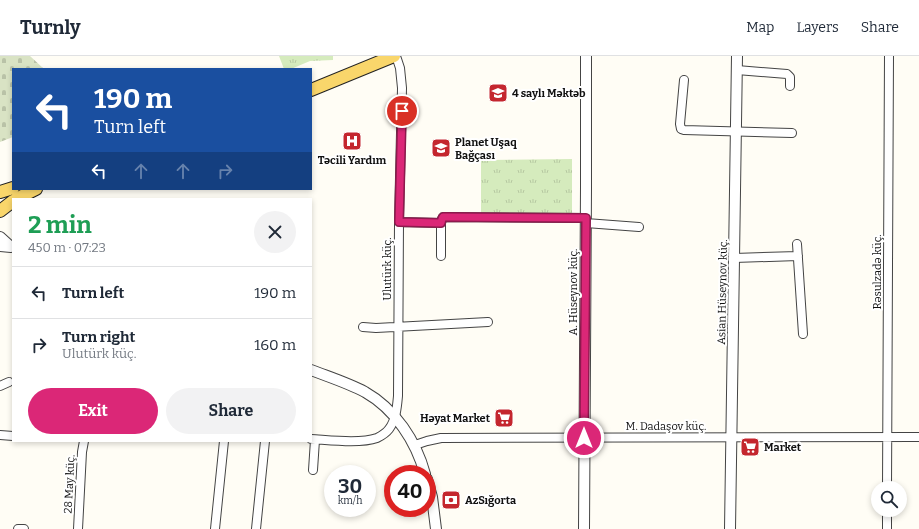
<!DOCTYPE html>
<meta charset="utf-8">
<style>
body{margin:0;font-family:Bitter,serif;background:#f2f2f3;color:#1f2937;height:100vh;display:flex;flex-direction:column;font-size:15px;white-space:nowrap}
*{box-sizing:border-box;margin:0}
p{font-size:13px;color:#747a83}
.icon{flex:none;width:22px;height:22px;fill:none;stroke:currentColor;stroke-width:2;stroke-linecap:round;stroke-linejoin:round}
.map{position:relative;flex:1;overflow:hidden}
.side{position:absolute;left:12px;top:142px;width:300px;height:244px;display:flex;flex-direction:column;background:#fff;border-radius:0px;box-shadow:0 2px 6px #0003}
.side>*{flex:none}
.banner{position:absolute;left:12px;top:12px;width:300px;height:122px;border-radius:0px;box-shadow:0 2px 6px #0003;background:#1a4fa0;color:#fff;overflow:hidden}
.fabs{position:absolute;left:871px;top:425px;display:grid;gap:8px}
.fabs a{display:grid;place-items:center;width:36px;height:36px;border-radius:50%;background:#fff;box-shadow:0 2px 6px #0003;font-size:20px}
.speed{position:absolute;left:324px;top:409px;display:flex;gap:8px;font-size:20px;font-weight:700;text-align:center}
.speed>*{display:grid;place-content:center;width:52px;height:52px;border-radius:50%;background:#fff;box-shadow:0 2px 6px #0003;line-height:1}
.speed small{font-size:10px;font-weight:400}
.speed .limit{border:6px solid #d22;background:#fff;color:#111}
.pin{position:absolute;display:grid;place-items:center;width:34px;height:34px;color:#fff;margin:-17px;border:2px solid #fff;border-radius:50%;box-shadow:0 1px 4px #0007}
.me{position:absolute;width:44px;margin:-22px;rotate:0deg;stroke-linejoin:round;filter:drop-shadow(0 0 3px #0008)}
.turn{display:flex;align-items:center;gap:14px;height:84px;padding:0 16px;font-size:18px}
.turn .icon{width:52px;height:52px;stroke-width:2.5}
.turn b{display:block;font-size:28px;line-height:34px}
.lanes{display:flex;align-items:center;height:38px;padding:0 16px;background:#0003;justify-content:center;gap:20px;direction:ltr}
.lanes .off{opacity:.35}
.round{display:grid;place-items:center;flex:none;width:42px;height:42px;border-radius:21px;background:#f2f2f3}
.overview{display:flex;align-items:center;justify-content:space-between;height:68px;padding:0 16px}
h1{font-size:24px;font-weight:700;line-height:30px;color:#1e9e55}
.button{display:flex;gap:8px;margin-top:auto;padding:8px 16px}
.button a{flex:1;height:46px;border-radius:24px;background:#db2777;color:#fff;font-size:16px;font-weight:700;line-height:46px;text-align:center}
.button a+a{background:#f2f2f3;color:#1f2937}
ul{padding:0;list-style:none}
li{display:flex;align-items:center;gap:12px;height:52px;padding:0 16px;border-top:1px solid #e0e1e3}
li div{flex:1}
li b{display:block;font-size:15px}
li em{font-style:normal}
header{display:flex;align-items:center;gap:24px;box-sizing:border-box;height:56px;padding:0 20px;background:#fff;border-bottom:1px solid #e0e1e3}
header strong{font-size:19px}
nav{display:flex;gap:22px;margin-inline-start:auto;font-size:14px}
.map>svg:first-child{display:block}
</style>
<header>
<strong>Turnly</strong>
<nav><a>Map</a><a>Layers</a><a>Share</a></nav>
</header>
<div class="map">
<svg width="919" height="473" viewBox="0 0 919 473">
<defs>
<pattern id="grass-tufts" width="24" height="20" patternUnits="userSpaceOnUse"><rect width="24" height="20" fill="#d5ebbd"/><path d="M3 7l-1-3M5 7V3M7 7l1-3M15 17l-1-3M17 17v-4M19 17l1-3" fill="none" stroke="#b6c8a1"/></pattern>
<pattern id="cemetery-stones" width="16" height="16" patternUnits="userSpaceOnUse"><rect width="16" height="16" fill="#d9e3c4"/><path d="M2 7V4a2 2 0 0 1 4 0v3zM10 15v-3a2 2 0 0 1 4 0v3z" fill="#b9c2a7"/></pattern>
</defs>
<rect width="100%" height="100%" fill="#fffdf5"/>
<path fill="url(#grass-tufts)" d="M279 0H333V4L310 5 291 13H284Z
M572 103V158H481V104Z"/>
<path fill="url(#cemetery-stones)" d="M0 0H30L44 13H13V81L0 86Z"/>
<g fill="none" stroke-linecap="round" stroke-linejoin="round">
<g stroke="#444" stroke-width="10">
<path id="minor" d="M737 14 787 18 790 21V30
M684 24 680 68 681 73 684 74 792 77
M399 166 441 167
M586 167 639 171
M797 188 803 278
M441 200V167L442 163 443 161 586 162
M734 202 798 200
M363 271 376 272 488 266
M0 330 9 326
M0 379 13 380
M311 383C329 384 360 388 377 382 381 380 386 377 389 373 396 364 397 351 398 340L399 166 402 32 400 12 396 0
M415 389 427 385 441 382 919 381
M313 414 315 384
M887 432 888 210 889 0
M18 473H24
M78 473 82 396 84 385
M215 473 224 385
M256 473 265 385
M887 473V454"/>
</g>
<g stroke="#444" stroke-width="12">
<path id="tertiary" d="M0 181 11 191 0 190
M311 314C329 321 348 327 365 336 395 353 416 385 425 418
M427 423 432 441 436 473
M584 473 586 131V0
M730 473 737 0"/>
</g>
<g stroke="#222" stroke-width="14">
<path id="primary" d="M311 34 394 0
M0 136 13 132
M16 143 36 133
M0 155 13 145"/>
</g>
<use href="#minor" stroke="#fff" stroke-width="8"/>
<use href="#tertiary" stroke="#fff" stroke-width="10"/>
<use href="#primary" stroke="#f9d66b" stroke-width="12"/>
</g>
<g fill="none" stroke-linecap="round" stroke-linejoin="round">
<g stroke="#8e194d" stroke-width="10">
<path id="route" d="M402 55 399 166 441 167 442 163 443 161H446L586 162 584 382"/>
</g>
<use href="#route" stroke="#db2777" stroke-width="7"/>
</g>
<defs>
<g id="school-square" transform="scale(1)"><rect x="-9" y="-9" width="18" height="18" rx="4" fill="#c4262e" stroke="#fff"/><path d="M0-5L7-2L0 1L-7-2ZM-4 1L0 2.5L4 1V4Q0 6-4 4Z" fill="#fff"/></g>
<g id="hospital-square" transform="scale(1)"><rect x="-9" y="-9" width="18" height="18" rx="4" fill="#c4262e" stroke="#fff"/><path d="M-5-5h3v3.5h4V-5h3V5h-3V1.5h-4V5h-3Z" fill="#fff"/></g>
<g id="supermarket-square" transform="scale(1)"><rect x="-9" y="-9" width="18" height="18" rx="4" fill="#c4262e" stroke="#fff"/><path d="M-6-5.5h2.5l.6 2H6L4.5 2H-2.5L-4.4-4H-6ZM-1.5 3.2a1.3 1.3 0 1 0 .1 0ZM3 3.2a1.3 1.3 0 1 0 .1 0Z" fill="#fff"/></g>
<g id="bank-square" transform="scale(1)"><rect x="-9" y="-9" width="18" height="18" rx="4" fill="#c4262e" stroke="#fff"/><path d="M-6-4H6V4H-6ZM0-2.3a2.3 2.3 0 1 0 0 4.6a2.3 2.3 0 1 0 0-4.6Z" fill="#fff"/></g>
</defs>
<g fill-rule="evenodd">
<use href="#school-square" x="498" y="37"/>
<use href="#hospital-square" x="352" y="85"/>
<use href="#school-square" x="441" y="92"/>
<use href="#supermarket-square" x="504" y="362"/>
<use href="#supermarket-square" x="750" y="391"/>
<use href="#bank-square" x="451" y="444"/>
</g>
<g text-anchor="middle" stroke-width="4" stroke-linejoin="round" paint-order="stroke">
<g font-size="11" font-weight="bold" fill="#111" stroke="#fff" text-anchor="start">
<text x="512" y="41">4 saylı Məktəb</text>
<text x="455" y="90">Planet Uşaq<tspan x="455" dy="13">Bağçası</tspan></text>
<text x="352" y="108" text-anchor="middle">Təcili Yardım</text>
<text x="490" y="366" text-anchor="end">Həyat Market</text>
<text x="764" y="395">Market</text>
<text x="465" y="448">AzSığorta</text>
</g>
<g font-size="11" fill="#111" stroke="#fff">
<text transform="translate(387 213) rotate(-90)" y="4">Ulutürk küç.</text>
<text transform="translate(877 216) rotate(-90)" y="4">Rəsulzadə küç.</text>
<text transform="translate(573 236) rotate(-90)" y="4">A. Hüseynov küç.</text>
<text transform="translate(722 236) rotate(-89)" y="4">Asian Hüseynov küç.</text>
<text x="666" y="374">M. Dadaşov küç.</text>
<text transform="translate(69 428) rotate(-87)" y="4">28 May küç.</text>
</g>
</g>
</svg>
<div class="fabs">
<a><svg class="icon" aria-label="search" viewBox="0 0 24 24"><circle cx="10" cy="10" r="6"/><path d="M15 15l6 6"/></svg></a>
</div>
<div class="speed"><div>30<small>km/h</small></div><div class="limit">40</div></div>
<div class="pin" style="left:402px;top:55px;background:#d93025"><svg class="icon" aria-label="arrive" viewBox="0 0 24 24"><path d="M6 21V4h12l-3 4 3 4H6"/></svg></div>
<svg class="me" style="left:584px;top:382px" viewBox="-20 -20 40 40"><circle r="17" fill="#db2777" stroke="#fff" stroke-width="3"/><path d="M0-11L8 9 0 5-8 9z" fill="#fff"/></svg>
<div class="banner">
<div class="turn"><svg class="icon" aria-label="left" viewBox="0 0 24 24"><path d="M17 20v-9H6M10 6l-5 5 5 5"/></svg><div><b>190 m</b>Turn left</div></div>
<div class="lanes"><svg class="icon" aria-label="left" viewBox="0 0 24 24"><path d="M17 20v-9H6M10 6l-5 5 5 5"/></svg><svg class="icon off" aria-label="ahead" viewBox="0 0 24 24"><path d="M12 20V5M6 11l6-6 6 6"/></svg><svg class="icon off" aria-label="ahead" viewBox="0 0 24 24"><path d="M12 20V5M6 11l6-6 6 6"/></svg><svg class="icon off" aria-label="right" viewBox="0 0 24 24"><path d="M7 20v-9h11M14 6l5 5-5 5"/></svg></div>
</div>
<section class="side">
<div class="overview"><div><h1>2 min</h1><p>450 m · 07:23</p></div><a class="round"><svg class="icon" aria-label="close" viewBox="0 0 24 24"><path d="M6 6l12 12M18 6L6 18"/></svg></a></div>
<ul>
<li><svg class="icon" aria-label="left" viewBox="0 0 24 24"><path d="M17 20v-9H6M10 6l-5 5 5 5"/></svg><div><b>Turn left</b></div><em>190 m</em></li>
<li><svg class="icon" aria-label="right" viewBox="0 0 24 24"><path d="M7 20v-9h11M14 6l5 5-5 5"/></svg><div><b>Turn right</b><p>Ulutürk küç.</p></div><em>160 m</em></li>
</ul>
<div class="button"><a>Exit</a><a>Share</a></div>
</section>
</div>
